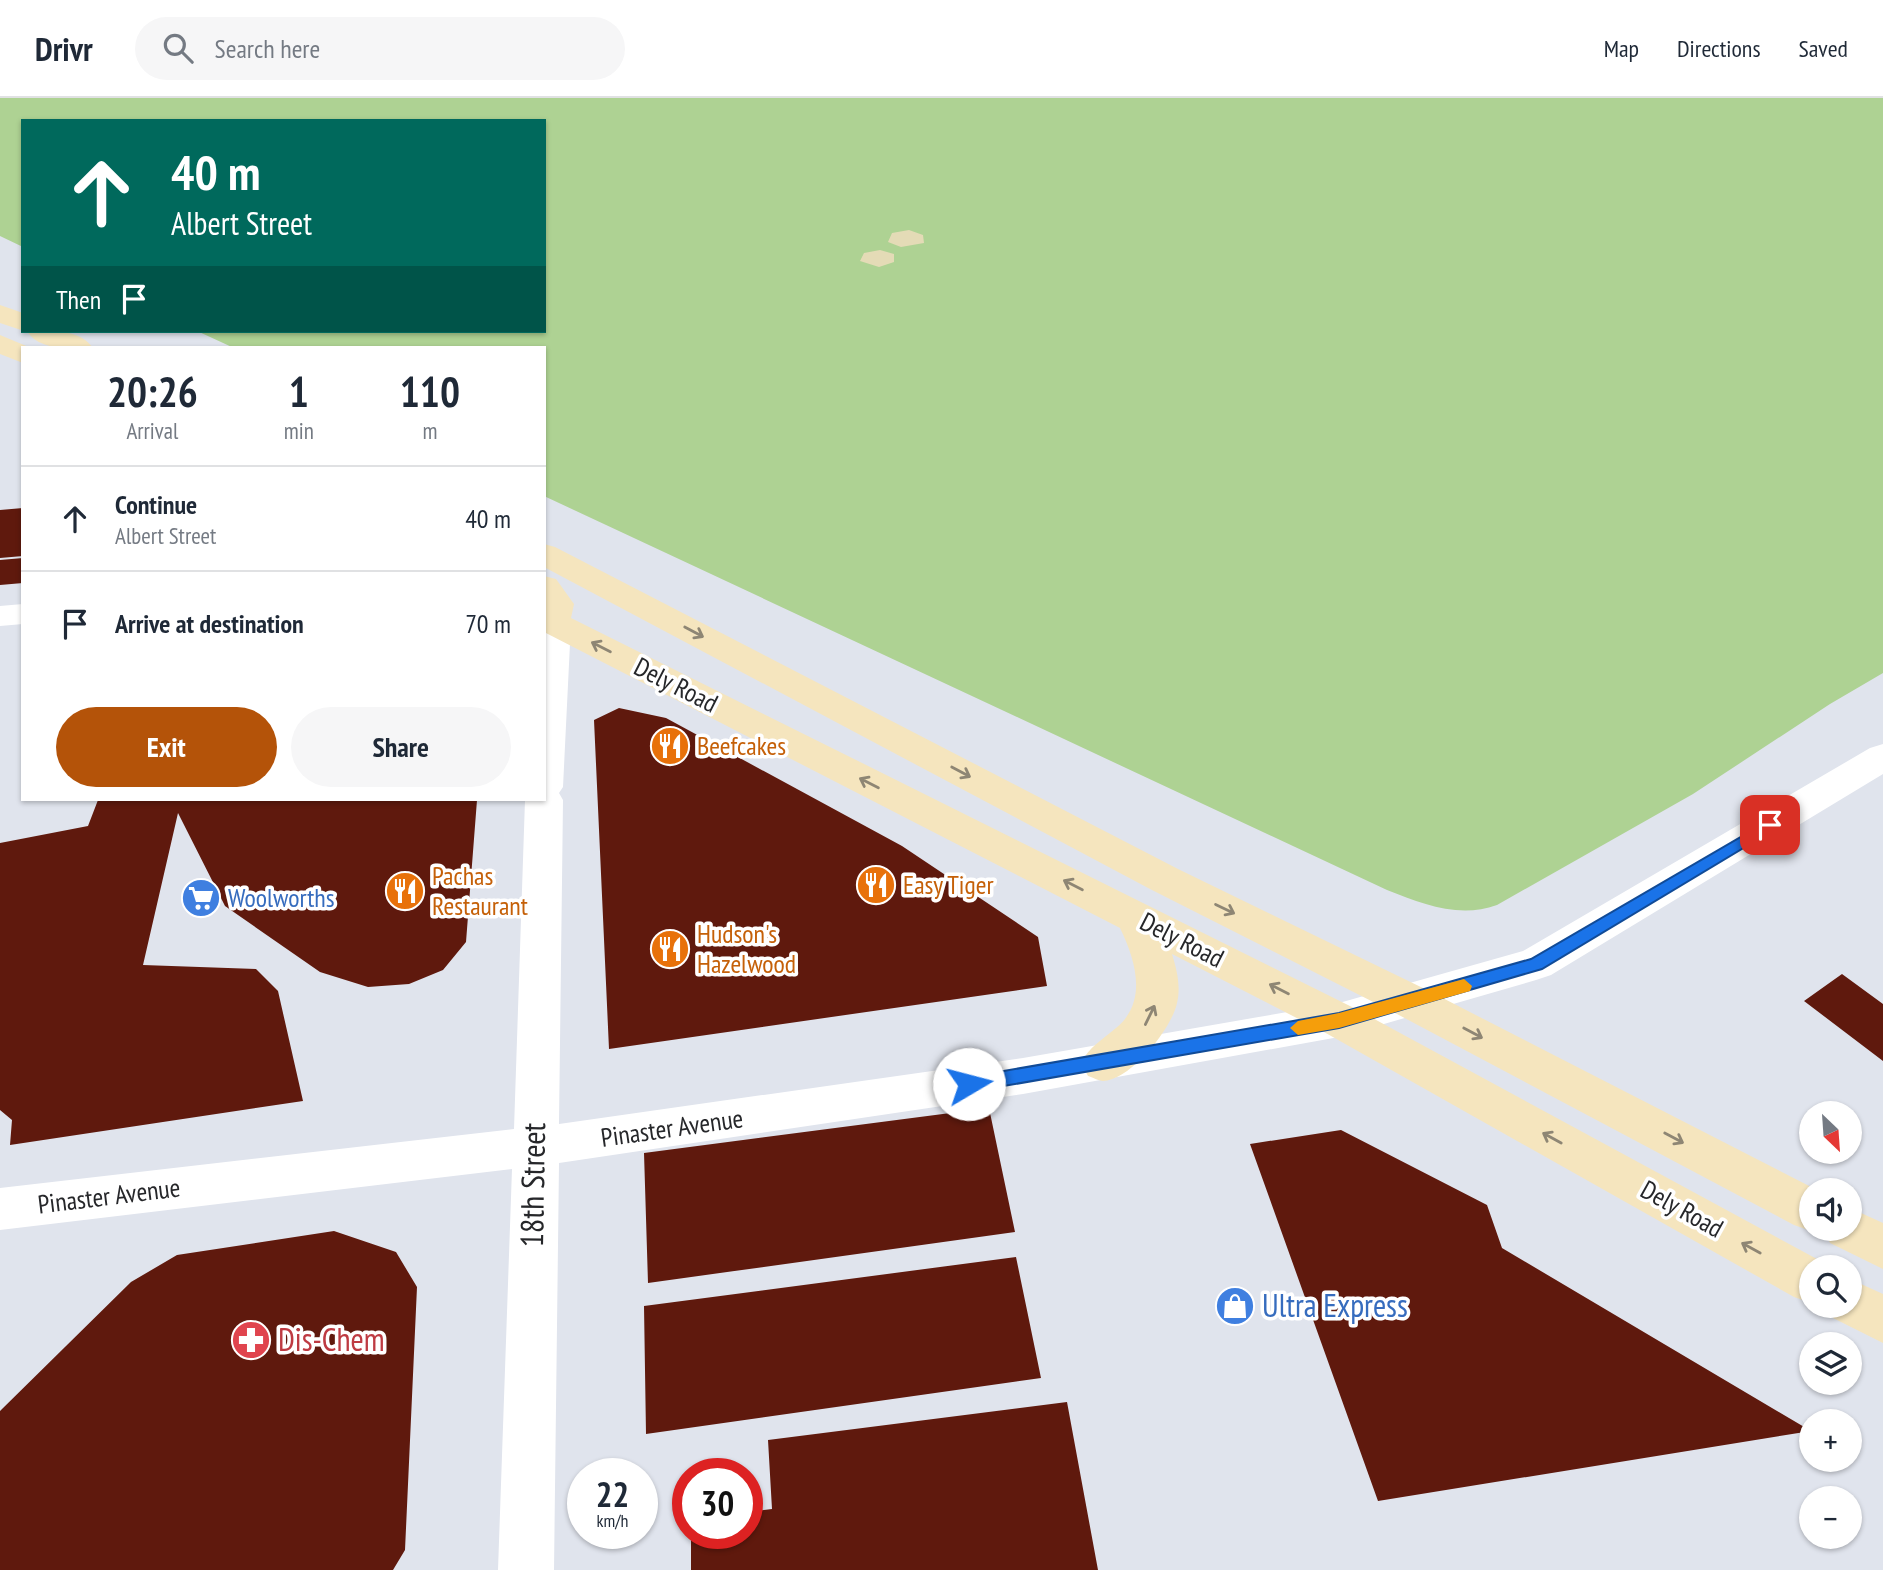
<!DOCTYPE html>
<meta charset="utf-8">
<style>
body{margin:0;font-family:"PT Sans Narrow",sans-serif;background:#f6f6f7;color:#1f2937;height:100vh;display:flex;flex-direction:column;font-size:26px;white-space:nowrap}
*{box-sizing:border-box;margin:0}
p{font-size:23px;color:#747a83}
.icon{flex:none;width:38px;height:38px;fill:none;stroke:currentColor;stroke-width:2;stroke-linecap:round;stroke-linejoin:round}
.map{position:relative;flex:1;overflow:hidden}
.sheet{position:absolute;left:21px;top:248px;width:525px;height:455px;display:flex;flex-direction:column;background:#fff;border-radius:0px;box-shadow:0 2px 5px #0004}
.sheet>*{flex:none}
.hud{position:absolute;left:21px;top:21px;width:525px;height:214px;border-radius:0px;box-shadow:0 2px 5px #0004;background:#00695c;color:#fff;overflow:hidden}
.needle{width:46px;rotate:155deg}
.tools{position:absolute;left:1799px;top:1003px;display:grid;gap:14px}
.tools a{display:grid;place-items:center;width:63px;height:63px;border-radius:50%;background:#fff;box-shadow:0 2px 5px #0004;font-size:35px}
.speed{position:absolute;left:567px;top:1360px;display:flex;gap:14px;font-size:35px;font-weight:700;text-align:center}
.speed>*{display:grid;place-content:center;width:91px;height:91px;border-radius:50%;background:#fff;box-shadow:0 2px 5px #0004;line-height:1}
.speed small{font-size:18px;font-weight:400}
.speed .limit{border:10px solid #d22;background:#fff;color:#111}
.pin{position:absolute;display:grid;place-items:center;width:60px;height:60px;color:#fff;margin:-30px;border-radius:14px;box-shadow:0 4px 10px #0006}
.me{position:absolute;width:77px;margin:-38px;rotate:82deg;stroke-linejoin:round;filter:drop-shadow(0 0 5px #0008)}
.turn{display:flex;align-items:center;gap:24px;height:147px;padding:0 35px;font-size:32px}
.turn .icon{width:91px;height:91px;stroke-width:2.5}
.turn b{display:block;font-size:49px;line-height:60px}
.then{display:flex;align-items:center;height:66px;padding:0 35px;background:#0003;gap:14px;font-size:26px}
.eta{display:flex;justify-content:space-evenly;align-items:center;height:119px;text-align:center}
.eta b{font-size:42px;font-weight:700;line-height:49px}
.cta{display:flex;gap:14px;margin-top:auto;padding:14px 35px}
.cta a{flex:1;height:80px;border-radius:42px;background:#b45309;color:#fff;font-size:28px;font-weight:700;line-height:80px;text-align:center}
.cta a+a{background:#f6f6f7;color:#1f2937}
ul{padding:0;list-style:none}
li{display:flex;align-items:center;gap:21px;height:105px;padding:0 35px;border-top:2px solid #e0e1e3}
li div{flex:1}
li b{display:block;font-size:26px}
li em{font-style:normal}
header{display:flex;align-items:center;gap:42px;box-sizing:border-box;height:98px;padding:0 35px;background:#fff;border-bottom:2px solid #e0e1e3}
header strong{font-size:33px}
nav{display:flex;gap:38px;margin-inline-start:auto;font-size:24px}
.search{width:490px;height:63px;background:#f6f6f7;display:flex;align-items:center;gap:18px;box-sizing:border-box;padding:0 24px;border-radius:38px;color:#747a83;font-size:26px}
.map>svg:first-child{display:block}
</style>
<header>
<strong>Drivr</strong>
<div class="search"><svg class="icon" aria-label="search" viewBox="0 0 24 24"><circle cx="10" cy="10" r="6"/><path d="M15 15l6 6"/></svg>Search here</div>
<nav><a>Map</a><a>Directions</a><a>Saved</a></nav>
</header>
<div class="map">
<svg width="1883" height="1472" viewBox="0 0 1883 1472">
<rect width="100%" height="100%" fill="#e0e4ed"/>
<path fill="#aed293" d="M0 0H1883V575L1830 606 1693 696 1497 807C1459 821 1423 806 1387 792L544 398V250H234L197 233H544V23H23V149L0 138Z"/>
<path fill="#e4dbb6" d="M909 132 923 137 924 145 901 149 888 144 892 135Z
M880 152 894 156V164L879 169 860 163 864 155Z"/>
<path fill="#5f190d" d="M23 410V458L0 460V412Z
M23 460V485L0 487V462Z
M619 610 666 620 902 748 1038 839 1047 888 609 951 594 622Z
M98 702H477L466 844 443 872 409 886 368 889 320 874 225 808 178 715 143 867 256 871 278 893 303 1003 10 1047 12 1022 0 1012V745L88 728Z
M1842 876 1883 906V963L1804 903Z
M989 1010 1015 1134 648 1185 644 1055Z
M1341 1032 1487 1107 1502 1150 1811 1333 1378 1403 1250 1046Z
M334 1133 396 1154 417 1189 405 1452 393 1472H0V1313L131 1184 177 1157Z
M1016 1159 1041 1280 646 1336 644 1208Z
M1067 1304 1098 1472H691V1435H747V1414L772 1411 768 1342Z"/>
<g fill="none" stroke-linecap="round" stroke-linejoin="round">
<path fill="#fff" fill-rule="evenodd" d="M23 506V526L0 528V508Z
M554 514 566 518 571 525 563 689 559 695 563 702 559 1026 1023 960 1339 905 1523 853 1870 650 1883 646V676L1551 877 1536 882 1339 939 1023 996 559 1065 554 1472H498L512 1071 0 1132V1090L514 1031 525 702H544V517Z"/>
<path fill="#f5e5be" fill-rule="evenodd" d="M0 207 23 215 24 233 0 225Z
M27 233C48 233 79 230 93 250 72 251 39 253 27 233Z
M0 237 31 250H23V265L0 256Z
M544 446 555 449 1178 771 1427 892 1817 1092H1811V1130H1817L1811 1133 1794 1127 1397 916 1150 791 544 469Z
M544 478 556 481 574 506 571 520 1354 910 1828 1167 1811 1169V1205L1794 1199 1324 934 1172 856C1177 872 1181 889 1177 905 1172 930 1131 982 1103 983 1099 983 1092 979 1088 978L1081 965C1089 949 1102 942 1116 930 1148 904 1136 863 1120 830L544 534Z
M1850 1110 1883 1125V1171L1830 1145 1823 1130H1850Z
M1850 1181 1883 1196V1245L1833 1220 1827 1208H1850Z"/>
</g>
<defs><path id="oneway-shaft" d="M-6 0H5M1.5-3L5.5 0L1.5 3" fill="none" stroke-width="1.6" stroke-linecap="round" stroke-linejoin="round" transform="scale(1.75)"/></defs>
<g stroke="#8e8674">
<use href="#oneway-shaft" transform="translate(694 534) rotate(28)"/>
<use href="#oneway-shaft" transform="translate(601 549) rotate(-153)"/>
<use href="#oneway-shaft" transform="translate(961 674) rotate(28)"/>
<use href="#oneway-shaft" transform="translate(869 685) rotate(-153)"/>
<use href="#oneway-shaft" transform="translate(1073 787) rotate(-153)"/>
<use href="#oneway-shaft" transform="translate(1225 811) rotate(26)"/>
<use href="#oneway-shaft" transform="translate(1279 891) rotate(-153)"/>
<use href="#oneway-shaft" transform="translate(1150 917) rotate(-64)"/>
<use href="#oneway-shaft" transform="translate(1473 935) rotate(28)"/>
<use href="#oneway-shaft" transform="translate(1552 1040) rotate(-151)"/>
<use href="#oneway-shaft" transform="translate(1674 1040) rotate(28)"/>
<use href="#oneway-shaft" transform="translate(1751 1150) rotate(-151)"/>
</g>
<path fill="#1a73e8" stroke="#114b97" stroke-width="2" d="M1770 722 1778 727 1775 731 1542 871 1339 930 969 994 960 986 969 979 1339 915 1531 861Z"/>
<path fill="#f59e0b" d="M1464 881 1472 888 1470 893 1339 930 1298 937 1290 930 1298 923 1339 915Z"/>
<defs>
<g id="restaurant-disc" transform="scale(2.0125)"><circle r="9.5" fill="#e8710a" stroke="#fff"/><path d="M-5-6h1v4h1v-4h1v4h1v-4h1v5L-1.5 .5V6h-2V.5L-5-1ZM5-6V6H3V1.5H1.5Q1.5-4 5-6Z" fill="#fff"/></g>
<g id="supermarket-disc" transform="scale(2.0125)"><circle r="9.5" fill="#3f7fe0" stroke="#fff"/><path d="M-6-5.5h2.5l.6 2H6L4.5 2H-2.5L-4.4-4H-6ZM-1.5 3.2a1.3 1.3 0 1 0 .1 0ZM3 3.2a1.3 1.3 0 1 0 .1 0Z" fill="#fff"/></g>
<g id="shop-disc" transform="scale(2.0125)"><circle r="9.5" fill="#3f7fe0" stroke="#fff"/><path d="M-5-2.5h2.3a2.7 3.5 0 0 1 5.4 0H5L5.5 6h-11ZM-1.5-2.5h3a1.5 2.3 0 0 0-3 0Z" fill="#fff"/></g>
<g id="pharmacy-disc" transform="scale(2.0125)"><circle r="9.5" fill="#e0444e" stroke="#fff"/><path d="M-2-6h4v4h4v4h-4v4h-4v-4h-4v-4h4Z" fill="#fff"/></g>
</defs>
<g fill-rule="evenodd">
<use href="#restaurant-disc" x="670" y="648"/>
<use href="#restaurant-disc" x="876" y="787"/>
<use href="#restaurant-disc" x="405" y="793"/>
<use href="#supermarket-disc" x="201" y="800"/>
<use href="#restaurant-disc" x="670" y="851"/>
<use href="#shop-disc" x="1235" y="1208"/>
<use href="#pharmacy-disc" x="251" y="1242"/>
</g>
<g text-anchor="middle" stroke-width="7" stroke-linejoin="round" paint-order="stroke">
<g font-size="26" fill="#26272a" stroke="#fff">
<text transform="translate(676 587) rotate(27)" y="9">Dely Road</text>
<text transform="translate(1182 842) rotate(27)" y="9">Dely Road</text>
<text transform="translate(672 1030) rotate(-8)" y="9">Pinaster Avenue</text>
<text transform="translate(109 1098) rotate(-7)" y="9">Pinaster Avenue</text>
<text transform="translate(1682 1111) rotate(29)" y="9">Dely Road</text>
</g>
<g font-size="26" fill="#c56008" stroke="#fff" text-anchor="start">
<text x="697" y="657">Beefcakes</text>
<text x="432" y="787">Pachas<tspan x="432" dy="30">Restaurant</tspan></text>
<text x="903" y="796">Easy Tiger</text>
<text x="697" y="845">Hudson's<tspan x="697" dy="30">Hazelwood</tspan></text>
</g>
<g font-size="26" fill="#366cbe" stroke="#fff" text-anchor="start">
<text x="228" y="809">Woolworths</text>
</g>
<g font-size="32" fill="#26272a" stroke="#fff">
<text transform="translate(533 1087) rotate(-89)" y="11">18th Street</text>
</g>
<g font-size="32" fill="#366cbe" stroke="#fff" text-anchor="start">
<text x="1262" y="1219">Ultra Express</text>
</g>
<g font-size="32" fill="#be3a42" stroke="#fff" text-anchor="start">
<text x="278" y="1253">Dis-Chem</text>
</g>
</g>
</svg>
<div class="tools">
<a><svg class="needle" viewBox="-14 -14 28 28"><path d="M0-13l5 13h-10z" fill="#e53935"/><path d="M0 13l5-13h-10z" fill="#747a83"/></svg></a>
<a><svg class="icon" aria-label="sound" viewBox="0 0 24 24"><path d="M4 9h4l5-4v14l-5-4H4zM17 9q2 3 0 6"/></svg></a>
<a><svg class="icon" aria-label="search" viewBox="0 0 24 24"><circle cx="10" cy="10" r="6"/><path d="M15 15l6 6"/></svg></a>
<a><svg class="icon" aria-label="layers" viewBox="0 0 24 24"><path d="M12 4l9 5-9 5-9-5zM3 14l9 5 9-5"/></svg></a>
<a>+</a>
<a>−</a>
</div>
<div class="speed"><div>22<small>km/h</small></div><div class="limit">30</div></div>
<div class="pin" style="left:1770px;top:727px;background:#d93025"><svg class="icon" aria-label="arrive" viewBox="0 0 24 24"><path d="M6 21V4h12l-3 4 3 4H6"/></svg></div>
<svg class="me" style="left:969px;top:986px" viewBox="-20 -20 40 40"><circle r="19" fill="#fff"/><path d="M0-13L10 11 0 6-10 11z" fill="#1a73e8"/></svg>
<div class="hud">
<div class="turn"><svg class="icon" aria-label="ahead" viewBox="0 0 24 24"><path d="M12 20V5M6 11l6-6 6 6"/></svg><div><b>40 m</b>Albert Street</div></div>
<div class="then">Then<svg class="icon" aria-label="arrive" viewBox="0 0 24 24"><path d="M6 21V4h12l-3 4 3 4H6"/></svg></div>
</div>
<section class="sheet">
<div class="eta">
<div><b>20:26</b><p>Arrival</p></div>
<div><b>1</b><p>min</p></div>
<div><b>110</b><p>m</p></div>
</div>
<ul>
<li><svg class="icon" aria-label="ahead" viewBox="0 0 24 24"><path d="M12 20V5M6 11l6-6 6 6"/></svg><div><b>Continue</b><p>Albert Street</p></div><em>40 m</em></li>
<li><svg class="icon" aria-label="arrive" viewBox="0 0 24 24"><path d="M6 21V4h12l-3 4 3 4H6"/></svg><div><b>Arrive at destination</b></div><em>70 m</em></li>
</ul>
<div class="cta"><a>Exit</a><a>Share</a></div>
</section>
</div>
